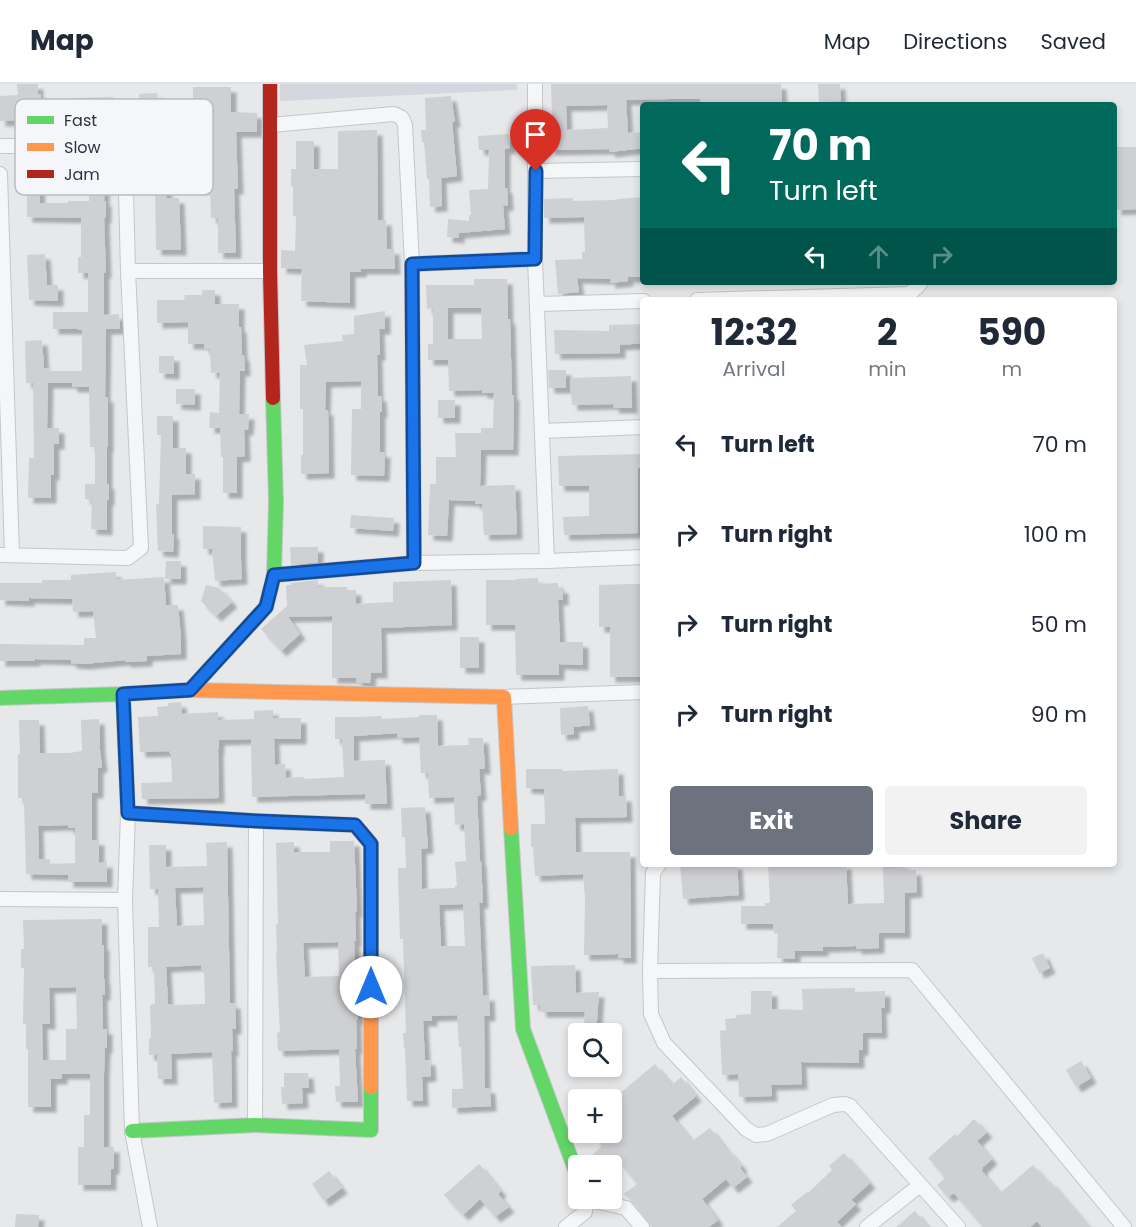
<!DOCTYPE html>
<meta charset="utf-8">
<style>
body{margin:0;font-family:Poppins,sans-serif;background:#f2f2f3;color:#1f2937;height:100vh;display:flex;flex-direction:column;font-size:22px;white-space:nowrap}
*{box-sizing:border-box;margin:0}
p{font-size:20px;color:#747a83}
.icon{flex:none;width:33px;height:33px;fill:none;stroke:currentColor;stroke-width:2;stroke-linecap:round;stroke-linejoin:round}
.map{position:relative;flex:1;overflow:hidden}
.details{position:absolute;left:640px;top:213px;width:477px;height:570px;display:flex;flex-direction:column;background:#fff;border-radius:6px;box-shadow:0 3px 9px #0003}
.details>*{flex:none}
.hud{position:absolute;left:640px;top:18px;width:477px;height:183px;border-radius:6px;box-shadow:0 3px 9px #0003;background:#00695c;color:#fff;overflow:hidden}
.fabs{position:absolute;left:568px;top:939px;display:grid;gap:12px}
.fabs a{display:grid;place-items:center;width:54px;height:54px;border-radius:6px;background:#fff;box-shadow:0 3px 9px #0003;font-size:30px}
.pin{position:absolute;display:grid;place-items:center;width:51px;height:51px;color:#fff;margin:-62px -26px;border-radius:50% 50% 50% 0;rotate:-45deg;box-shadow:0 0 6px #0007}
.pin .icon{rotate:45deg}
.me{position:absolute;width:66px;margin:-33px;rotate:0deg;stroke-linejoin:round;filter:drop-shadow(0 0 4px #0008)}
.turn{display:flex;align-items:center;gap:21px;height:126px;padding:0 30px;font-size:27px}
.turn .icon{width:78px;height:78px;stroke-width:2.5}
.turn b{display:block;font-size:42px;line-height:51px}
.lanes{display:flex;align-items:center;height:57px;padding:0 30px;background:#0003;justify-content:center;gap:30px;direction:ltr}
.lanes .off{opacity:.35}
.eta{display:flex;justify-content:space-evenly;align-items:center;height:102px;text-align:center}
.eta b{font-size:36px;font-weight:700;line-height:42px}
.primary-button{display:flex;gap:12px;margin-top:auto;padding:12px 30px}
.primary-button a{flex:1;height:69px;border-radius:6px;background:#6c737f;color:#fff;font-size:24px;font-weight:700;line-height:69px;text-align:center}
.primary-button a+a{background:#f2f2f3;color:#1f2937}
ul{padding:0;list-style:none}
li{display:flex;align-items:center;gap:18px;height:90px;padding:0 30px}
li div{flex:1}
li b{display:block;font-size:22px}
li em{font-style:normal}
header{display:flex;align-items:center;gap:36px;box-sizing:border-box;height:84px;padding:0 30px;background:#fff;border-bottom:2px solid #e0e1e3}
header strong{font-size:28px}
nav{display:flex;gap:33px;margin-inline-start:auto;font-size:21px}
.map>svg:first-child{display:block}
</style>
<header>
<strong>Map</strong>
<nav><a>Map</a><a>Directions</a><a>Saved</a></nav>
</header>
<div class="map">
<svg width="1136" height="1143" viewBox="0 0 1136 1143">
<defs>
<filter id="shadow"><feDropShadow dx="5.5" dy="5.5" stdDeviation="1.5" flood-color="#0004"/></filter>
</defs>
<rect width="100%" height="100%" fill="#e6e8ea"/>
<path fill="#d4d7dd" d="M280 0H517V6L280 17Z"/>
<path fill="#ced0d3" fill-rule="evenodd" filter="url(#shadow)" d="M17 0H38V10H41V15L74 18V14L113 13 114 29 62 30V34L42 32V35L0 37V12L18 11Z
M551 0H781L782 18 743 19V21H701L700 15H669L626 16 628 49 644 48V64L610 68 609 65 550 66 548 35H552ZM607 21 608 44 567 46 566 22Z
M818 0H840L841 17 819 18Z
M193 3H231V28L257 29V48H236L238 105H234L236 169H218V134H211L210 105H196V84L174 85 173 70H154L153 57H160L159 32H175V57L207 56V19L193 20Z
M157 9 158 25 140 26 139 10Z
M451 12 455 38H452L457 92 441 94 442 122 430 123 429 95H427L424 58 422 59 421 46H426L425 14Z
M377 46 378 136H386L387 165H394L395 185H361V188H350V219L301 217 302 185 281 184V166L295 167 296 132H293V102H291V85H296V57H314V85H338V47Z
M509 50 510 64 505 65V104H507L508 121 503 122 505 145 459 149V154L447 153 448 135 469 137V131H471L469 106 488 105 489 66H479L478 52Z
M1114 63H1136V125L1116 126V115H1114Z
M89 82H105L104 117H106V134H104L106 189H104V231L119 230 120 245H106L105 313H108V363H107V400H109V416H107V446L91 445 92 416 85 415V400H95V363H90L89 303H72V299H48L47 344H59V360H54V391H51V414H28L29 374H34L33 299H26L25 257 42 256 44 284H50V287H82V246H78V245H53V228H88V189H78V173H81V134L27 133V105H22L21 89 39 88 40 119H68V117H89Z
M155 94 168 95 166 114H179L181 166H156Z
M644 113V193H628V197L610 199V195L577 194 579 208 558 210 555 176 582 175V168H585L584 133 544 134V115L573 114V117L617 116V115Z
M45 170 47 201H58V217L29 216 27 171Z
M474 195H507L508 235H510L512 311H514L513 366H481L480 402 515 401 517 450 484 451 482 420H475V417L449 416 447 452 428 451 430 400H436V373H456L455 349H481V344H493L494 309H482V306L449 307 448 276H428V260H433V224L427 225 426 201H474ZM448 224H481L482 255H448Z
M202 206H215V220H239V243H241L242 271H244L245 287H240L239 330H249L248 346H244L245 372 237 373V409H223V373H221L220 344H209L210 328 219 329 220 288 211 289 210 265H204V260H188V238L157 239V216H184L185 211H202Z
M385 227V245H379L380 271H377L378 312H381L382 328H380V368H385L384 392 351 391 352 325H361V297L326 298 325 326H328L329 389 301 390V371H303V325H300V281H307L304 261 343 257 342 251 354 250V232Z
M644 240V259L620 261V269L555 270 554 246 609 247V241Z
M159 272H174V290L159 289Z
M548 286H566V304H549Z
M631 292 632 324H614L613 320 572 321 570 294Z
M176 305H195V321L176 320Z
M438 316H455V334H438Z
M157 332H173V364H186V390H195V410L172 411V450H174L173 468 158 467 156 420H159L161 351H157Z
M644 370V384H638V449L564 451 563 433 589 432V402H559L558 372Z
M351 431 394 434 393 447 350 444Z
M203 442 241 443V476L242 495 215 497 212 465H203Z
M290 463H318V478L291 481Z
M166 477H181V495H165Z
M116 488V496L164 493 166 521H178L181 554V570L147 572V577L125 578V576L84 580 71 579V576L35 575V577H0V560L84 561V554H96L93 527 73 528 72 515 29 514V517L0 516V499H42V496H71V491Z
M538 494V500L558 499V504H563V516H558L560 558H583V581L559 580V591H516L515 541H486V496H516V495Z
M318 496V503H347V506H356V520L393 518V498L451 496 452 541 381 544 382 589H371L370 599 356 598 357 594H332V532L288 533 300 550 281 567 261 545 287 522 286 501H291V499Z
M627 500H644V593H610V543H599V501Z
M206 501 219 504 232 518 216 532 201 517Z
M460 553H479V584H460Z
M181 618 182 630 218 628V636L254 635V627L273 626V634H301V655H274L275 681 285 680 286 694 304 693V695L344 693 342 655H335V633H359L381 632 382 635 419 633V631H437L438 662 469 661 468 654H483L485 685H479L481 711 477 712 480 777H481L483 819H479L483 912 489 911 490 932H484L485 1004H490L491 1022 452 1024V1005H463L461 963H459L457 931 432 932V937H423L425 976H430L431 992 422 993 423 1017H407L405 964H404L403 949H406L403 855H400L398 795V784H406L405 753H402L401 724 425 723 428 764 421 765 422 805 455 804V802H457L455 778 466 777 464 740 455 741 454 713 429 714 428 689H421L419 653 397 654V649L354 652V677L385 676 387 720H365V710L252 713 251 655 219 656V665H218L219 714 142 715 141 699 172 698 171 670H170L169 667 140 668 138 633 158 632 157 623 168 622V619ZM463 820 465 862H441L439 821Z
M588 622 590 641 574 643V650L561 651 560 624Z
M99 635 100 666 102 683 98 684V709H92V756H99V779L107 778V798H68V791L26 790 24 714H18V670H20L19 636H39L40 669H69L82 667 81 636ZM68 741V744H75V779L50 780V775H39L38 742Z
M526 685H562V687L618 685 619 712H626L627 733 575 734 576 768H630L631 874H618V870L584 871 585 815 583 790 535 792 533 763H531V740H545L544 705 526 704Z
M330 757H354L357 826 355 829 356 857H354L358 936H356L357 965H355L358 1018H336L335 1002H340L339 965 278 967 277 949 280 948 276 869H277L276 840H278L276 759 294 758V768H330ZM338 858 339 892 305 893 303 859Z
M227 758 230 919H235L236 945H232L233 967H231L232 1018 214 1019 212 968 171 970 172 995H158L157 971H149V955L151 954 150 921 155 920 154 883H148V843H159L158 805H150L149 761H166V783L207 782 206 759ZM203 803 204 841 177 842 175 804ZM201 881V886H204L205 920 174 921V920H168L166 883Z
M680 780H737L739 811 683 815Z
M768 780H846L848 820 884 819 883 780H903L904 786H916L917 808 905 809V849H879V864L856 865V862L823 863V867H795V875L777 874 778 849 774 850 773 840H741V822H765V819H770Z
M102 835V861H104V895H105V911H102L103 945H107V964H105L104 989V1063H114V1085H111V1101H78V1063H84V1031H90V990H62V995H51V1023H28V965H26V940H23L24 884H21V865H24L23 836ZM76 903 77 945H66V976H43L42 940H50L49 904Z
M1043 869 1050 884 1039 889 1032 874Z
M575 881 576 909 599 908 596 950H583L585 928H541L540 921H533L531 882Z
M855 904V908L885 907V924H881L882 949H863V966H859V979L801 978 802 1000 771 1001 772 1012 739 1013 738 990 722 991 720 947 726 946 725 935 736 934V931L751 930V907H772V925L803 926 802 905Z
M1081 977 1091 994 1076 1003 1066 986Z
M655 980 672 1001 681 993 696 1012 672 1032 692 1057 710 1044 727 1066H728L742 1082 740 1084 747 1093 733 1104 726 1095 702 1115 718 1136 709 1143H652L633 1118 624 1110 637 1100 617 1075 613 1079 612 1077 606 1082H602L593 1070 602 1062 591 1048H612V1018L620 1011 619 1010Z
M284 989H308L309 1004H302L303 1019 282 1020 281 1003H284Z
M974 1035 987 1048 977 1057 992 1075 982 1084 983 1085 981 1086 1000 1109 1033 1081 1048 1099 1050 1097 1089 1143H1042L1037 1137 1030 1143H983L954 1109 948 1113 937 1101 944 1095 943 1093 944 1092 928 1074 955 1050 957 1052Z
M844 1069 870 1099 851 1116 856 1120 837 1138 842 1143H777L796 1127 791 1121 807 1108 808 1109 832 1086 829 1082Z
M479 1080 501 1107 498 1110 509 1123 495 1133 480 1115 463 1131 444 1111Z
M329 1087 342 1104 324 1117 312 1100Z
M915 1127 928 1143H896Z
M16 1130 39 1131 38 1143H15Z"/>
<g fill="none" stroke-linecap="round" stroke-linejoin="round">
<g stroke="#c4c6c8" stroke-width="16">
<path id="street" d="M535 0V175L547 477
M271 41 394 30 402 34 405 41 412 180 414 479
M0 62H118L125 68 128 187 141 464 128 474 0 471
M535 87 644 85
M0 90 12 471
M412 180 535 175
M128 187H270
M697 216 909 210 918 202 921 198
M538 220 644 217
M543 347 644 343
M274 491 414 479 547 477 644 473
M123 610 128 729 125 816 132 1047 150 1143
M504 613 644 608
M659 780 653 789 650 887 651 930 664 959 746 1045 756 1051 767 1050 833 1021 845 1020 850 1022 958 1143
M0 815 125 816
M650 887 912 886 1124 1143
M255 1041 256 737
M566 1143 585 1128 586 1115 626 1124 642 1143
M867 1143 920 1101"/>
</g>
<g stroke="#c4c6c8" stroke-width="16">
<path id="fast" d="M0 614 123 610 190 606 266 523 274 491 276 417 273 314
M511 744 523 945 579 1096
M132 1047 255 1041 371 1046V1003"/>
</g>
<g stroke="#c4c6c8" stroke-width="16">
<path id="slow" d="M190 606 504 613 511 744
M128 729 256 737 355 741 371 760V1003"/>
</g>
<g stroke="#c4c6c8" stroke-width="16">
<path id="jam" d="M270 0V187L273 314"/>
</g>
<use href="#street" stroke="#f5f6f7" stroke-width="14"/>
<use href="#fast" stroke="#63d668" stroke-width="14"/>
<use href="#slow" stroke="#ff974d" stroke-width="14"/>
<use href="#jam" stroke="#b3261e" stroke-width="14"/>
</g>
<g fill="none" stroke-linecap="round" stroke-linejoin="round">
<g stroke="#114b97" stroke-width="15">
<path id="route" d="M371 903V760L355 741 256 737 128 729 123 610 190 606 266 523 274 491 414 479 412 180 535 175 536 87"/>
</g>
<use href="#route" stroke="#1a73e8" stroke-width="10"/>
</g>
<rect x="15" y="15" width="198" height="96" rx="9" fill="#f4f6f9" stroke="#b8bcc3" stroke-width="1.5"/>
<rect x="27" y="32" width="27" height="8" fill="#63d668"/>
<rect x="27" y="59" width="27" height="8" fill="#ff974d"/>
<rect x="27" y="86" width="27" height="8" fill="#b3261e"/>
<g font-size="16" fill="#2b3445">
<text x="64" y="42">Fast</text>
<text x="64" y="69">Slow</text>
<text x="64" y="96">Jam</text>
</g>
</svg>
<div class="fabs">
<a><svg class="icon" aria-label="search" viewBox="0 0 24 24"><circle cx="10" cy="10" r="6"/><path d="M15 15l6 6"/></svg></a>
<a>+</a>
<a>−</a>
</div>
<div class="pin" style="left:536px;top:87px;background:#d93025"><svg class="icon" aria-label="arrive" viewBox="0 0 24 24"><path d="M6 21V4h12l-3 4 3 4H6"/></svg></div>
<svg class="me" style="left:371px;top:903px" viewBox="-20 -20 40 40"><circle r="19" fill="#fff"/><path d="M0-13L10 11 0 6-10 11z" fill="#1a73e8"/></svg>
<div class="hud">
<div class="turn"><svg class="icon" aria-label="left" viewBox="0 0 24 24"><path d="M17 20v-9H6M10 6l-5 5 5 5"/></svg><div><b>70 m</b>Turn left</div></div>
<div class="lanes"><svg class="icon" aria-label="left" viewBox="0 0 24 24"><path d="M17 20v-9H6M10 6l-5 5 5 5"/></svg><svg class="icon off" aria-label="ahead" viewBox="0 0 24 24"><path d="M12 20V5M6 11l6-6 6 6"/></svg><svg class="icon off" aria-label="right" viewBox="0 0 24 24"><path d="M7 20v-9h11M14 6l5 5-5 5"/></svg></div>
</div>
<section class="details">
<div class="eta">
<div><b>12:32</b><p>Arrival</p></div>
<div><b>2</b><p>min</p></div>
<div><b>590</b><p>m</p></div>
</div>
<ul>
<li><svg class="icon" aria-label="left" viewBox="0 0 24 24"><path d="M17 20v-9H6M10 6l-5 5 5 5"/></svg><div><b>Turn left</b></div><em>70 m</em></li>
<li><svg class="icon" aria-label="right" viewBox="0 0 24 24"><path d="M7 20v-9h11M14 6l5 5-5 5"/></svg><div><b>Turn right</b></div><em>100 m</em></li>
<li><svg class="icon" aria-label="right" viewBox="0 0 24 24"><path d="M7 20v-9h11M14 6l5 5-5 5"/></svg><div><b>Turn right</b></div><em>50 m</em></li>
<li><svg class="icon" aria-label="right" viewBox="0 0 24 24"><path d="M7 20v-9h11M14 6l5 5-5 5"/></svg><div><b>Turn right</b></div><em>90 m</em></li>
</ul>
<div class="primary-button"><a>Exit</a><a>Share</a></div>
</section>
</div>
